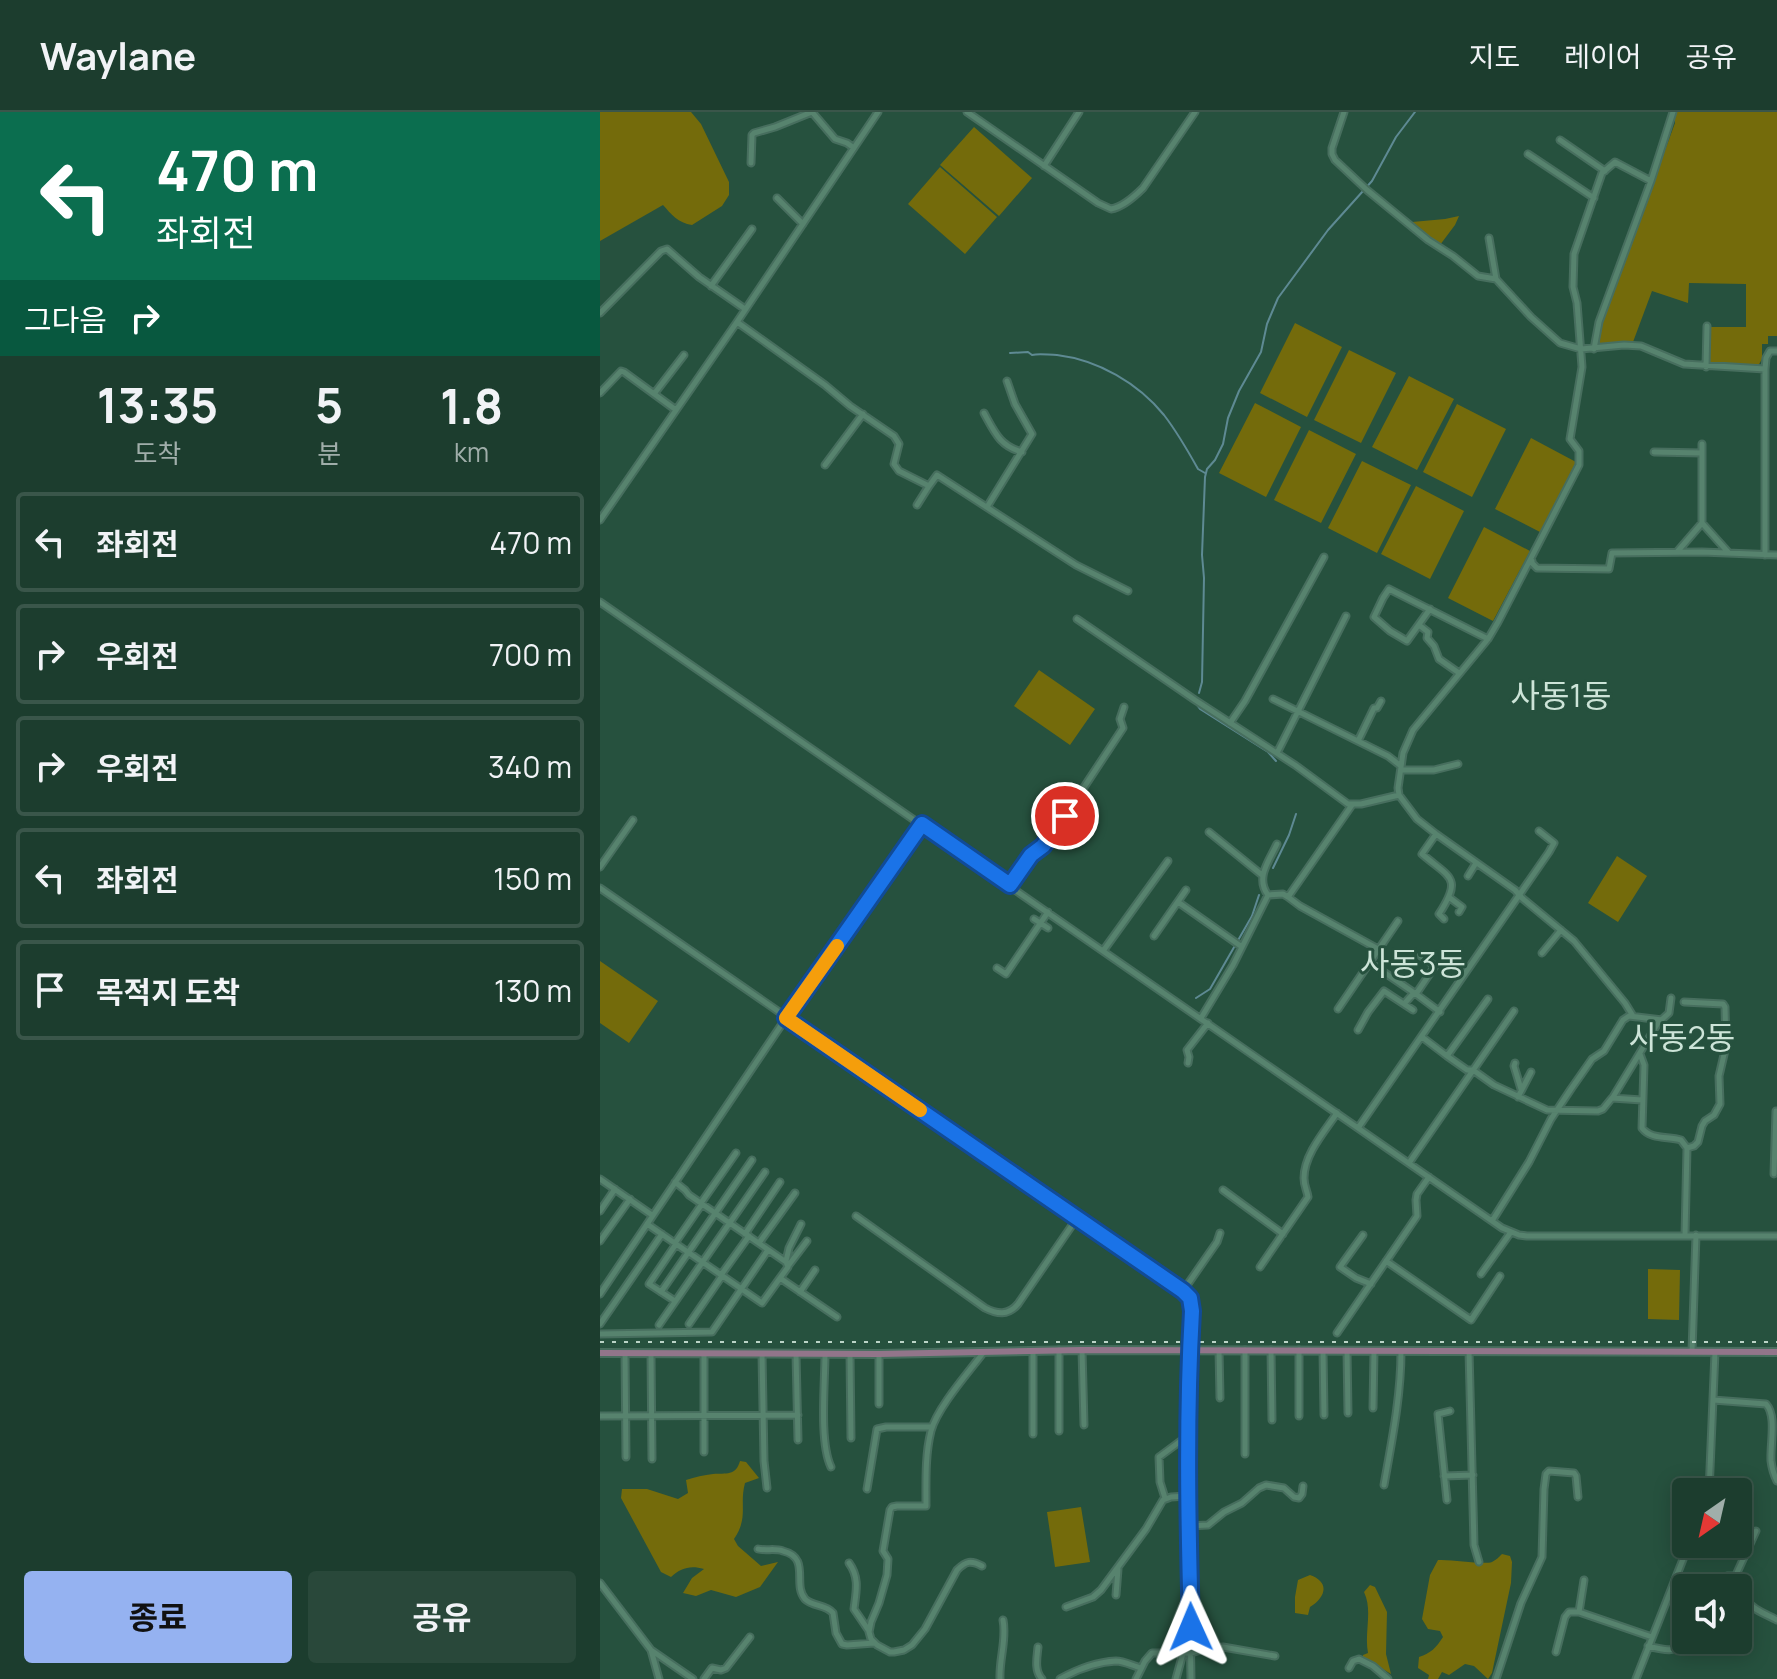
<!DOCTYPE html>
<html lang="ko">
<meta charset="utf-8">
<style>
body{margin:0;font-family:Manrope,"Noto Sans KR",sans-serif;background:#29483a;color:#f1f3f6;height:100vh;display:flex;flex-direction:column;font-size:30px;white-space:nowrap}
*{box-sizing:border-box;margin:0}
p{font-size:26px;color:#a0aeaa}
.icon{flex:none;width:44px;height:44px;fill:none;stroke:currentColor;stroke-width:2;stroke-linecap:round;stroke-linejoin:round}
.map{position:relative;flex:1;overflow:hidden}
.drawer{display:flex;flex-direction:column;background:#1c3d2e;width:600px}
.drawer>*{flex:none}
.banner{background:#0b6e4f;color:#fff;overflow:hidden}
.needle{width:52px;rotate:214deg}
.controls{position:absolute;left:1072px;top:1366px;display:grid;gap:16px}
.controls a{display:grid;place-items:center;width:80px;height:80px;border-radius:8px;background:#1c3d2e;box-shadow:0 4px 20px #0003,0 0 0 2px #3a564a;font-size:40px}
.pin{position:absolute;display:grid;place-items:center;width:68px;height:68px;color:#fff;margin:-34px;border:4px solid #fff;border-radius:50%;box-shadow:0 2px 8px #0007}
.me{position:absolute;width:88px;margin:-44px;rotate:359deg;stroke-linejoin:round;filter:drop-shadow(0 0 6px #0008)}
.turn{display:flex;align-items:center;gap:28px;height:168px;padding:0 24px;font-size:36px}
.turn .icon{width:104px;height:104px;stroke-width:2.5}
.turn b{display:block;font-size:56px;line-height:68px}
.then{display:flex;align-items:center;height:76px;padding:0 24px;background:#0003;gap:16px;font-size:30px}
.eta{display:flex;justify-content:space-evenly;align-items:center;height:136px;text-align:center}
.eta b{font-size:48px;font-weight:700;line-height:56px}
.button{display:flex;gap:16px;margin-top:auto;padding:16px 24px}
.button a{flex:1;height:92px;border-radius:8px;background:#95b2f1;color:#111;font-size:32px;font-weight:700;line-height:92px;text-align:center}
.button a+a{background:#29483a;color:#f1f3f6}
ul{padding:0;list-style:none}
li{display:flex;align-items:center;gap:24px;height:100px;margin:0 16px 12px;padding:0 8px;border:4px solid #3a564a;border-radius:8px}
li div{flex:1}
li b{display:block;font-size:30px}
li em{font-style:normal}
header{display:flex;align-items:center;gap:48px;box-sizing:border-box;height:112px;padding:0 40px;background:#1c3d2e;border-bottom:2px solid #3a564a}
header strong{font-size:38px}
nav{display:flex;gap:44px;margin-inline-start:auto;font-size:28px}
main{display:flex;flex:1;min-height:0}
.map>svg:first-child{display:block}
</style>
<header>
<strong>Waylane</strong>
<nav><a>지도</a><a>레이어</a><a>공유</a></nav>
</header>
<main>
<section class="drawer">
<div class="banner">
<div class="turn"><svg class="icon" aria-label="left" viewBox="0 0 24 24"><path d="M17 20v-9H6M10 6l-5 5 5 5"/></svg><div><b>470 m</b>좌회전</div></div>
<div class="then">그다음<svg class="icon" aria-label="right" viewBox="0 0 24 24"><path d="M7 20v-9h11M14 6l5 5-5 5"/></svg></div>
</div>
<div class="eta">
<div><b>13:35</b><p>도착</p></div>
<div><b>5</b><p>분</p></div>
<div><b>1.8</b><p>km</p></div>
</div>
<ul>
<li><svg class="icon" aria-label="left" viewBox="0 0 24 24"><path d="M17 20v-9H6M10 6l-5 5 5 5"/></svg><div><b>좌회전</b></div><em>470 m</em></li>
<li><svg class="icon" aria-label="right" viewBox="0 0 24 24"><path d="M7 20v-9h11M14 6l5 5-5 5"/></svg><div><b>우회전</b></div><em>700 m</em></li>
<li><svg class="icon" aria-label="right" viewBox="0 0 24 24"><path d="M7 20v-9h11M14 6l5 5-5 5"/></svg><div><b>우회전</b></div><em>340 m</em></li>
<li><svg class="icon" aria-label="left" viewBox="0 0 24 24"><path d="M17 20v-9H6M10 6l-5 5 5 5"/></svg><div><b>좌회전</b></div><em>150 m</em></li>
<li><svg class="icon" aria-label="arrive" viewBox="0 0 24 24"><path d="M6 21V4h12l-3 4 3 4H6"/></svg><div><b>목적지 도착</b></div><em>130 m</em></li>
</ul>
<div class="button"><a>종료</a><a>공유</a></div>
</section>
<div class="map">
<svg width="1177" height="1567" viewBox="0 0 1177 1567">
<rect width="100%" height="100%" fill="#26513e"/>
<path fill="#746b0b" d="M0 0H91L101 12 129 70V83L122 94 92 113C78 111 71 102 63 93L0 129Z
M1075 0H1177V224H1168V232H1162V247L1158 254 1111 252 1109 250V215H1146V172L1089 171 1088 191 1052 179 1033 230 1004 233H1000L998 229 1002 210 1075 11Z
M374 15 432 66 399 104 340 53Z
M340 55 397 105 365 142 308 92Z
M859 104 855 113 840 133 810 112 812 110 845 107Z
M695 211 742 235 707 305 660 281Z
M749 238 796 261 761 331 714 308Z
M809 264 854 287 817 358 772 335Z
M655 291 701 315 666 385 619 361Z
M857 292 906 317 872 385 823 360Z
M709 318 756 342 721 411 674 388Z
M931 326 976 350 940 420 895 397Z
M762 349 811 373 777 441 728 416Z
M816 374 864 399 830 467 781 442Z
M884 415 930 439 893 509 848 486Z
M439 558 495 597 470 633 414 594Z
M1017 744 1047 764 1018 810 988 791Z
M0 849 58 889 29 931 0 911Z
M1048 1157 1080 1158 1079 1208 1048 1207Z
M140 1349 146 1350 159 1366 145 1371C139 1393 149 1405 134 1427L138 1434 161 1454 178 1450 160 1475 136 1485 111 1478 96 1484 83 1481 92 1466 104 1457C90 1453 81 1456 71 1465L61 1460 21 1386 22 1377H47L78 1387 88 1381 86 1368C95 1365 104 1363 113 1362 126 1361 136 1364 140 1349Z
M481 1395 490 1450 455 1455 447 1400Z
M902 1442 910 1444 912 1450 911 1471 892 1561 888 1567 874 1554 865 1552 849 1563 842 1560 838 1567H828L829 1563 818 1556 819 1545C831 1541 836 1536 843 1525L840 1519 828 1517 822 1507 830 1463 838 1448C852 1447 883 1453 892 1450 896 1448 899 1445 902 1442Z
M710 1463C730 1470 726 1485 710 1495L708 1503 695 1501V1485L698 1468Z
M770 1473 775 1475 787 1500 786 1542 791 1562 763 1545V1543L768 1541C764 1520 773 1499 764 1480Z"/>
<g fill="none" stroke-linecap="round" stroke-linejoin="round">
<path stroke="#5e8a93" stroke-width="2" d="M410 241 428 240 432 243C440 241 448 243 457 243 498 248 538 271 564 303 577 320 588 339 598 357L605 361
M599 581 602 570 604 466 602 443 605 365 607 357 615 348 623 332 628 306 639 279 661 240 667 212 678 186 728 118 772 69 796 25 815 0
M597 593 600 597 668 640 676 649
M673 756 689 723 696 702
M596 886 610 877 652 804 659 783"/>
<g stroke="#476e5e" stroke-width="9">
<path id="minor" d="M212 0 235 27 247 31 254 36
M367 0 498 91 511 97C523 95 534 85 543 76L595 0
M744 0 732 36V42L735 48 767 78 828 128 853 144 878 164 896 167 931 205 960 231 981 237 1024 233 1041 234 1084 252 1165 257
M960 28 1005 59
M928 42 994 86
M151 51 152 23 154 21 175 15 212 0
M444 54 479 0
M177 86 203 112
M889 126 896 167
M111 174 152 117
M0 201 61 139 67 137 99 165 145 197
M137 210 225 273 250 294 294 324 299 332 294 352 299 359 329 374 337 363 476 453 528 479
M994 237 999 210 1051 69 1073 0
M1106 255 1107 214
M0 281 21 259 24 260 76 298
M54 282 84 243
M384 301C395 321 400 334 422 340
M1054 340 1102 341
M225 353 263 302
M317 393 329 374
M387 395 432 322 415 292 407 269
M0 408 137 210 278 0
M1102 411V332
M1077 440 1102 411 1128 440
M1165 443V257L1166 246 1170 239H1177
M932 449V451L937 456 1009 457 1012 441 1102 440 1177 443
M0 490 902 1116 919 1123 927 1124H1177
M830 497 807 529 790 519 774 505 783 486 789 477 888 527
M477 507 595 588 695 653 748 692H761L799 683
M819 513 828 520 827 526 834 534 839 547 859 561
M673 587 788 644 801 654
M630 611 645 589 724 445
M758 629 774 596H777L781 589
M677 641 746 504
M801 658H834L858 652
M609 720 662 763
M836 722 822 742C850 766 863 765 839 802L844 807
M677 732C669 749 655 766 668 783L683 782 688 785 752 693
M0 755 33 708
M868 764 876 751
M410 773 431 743 443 734 465 704 523 616 520 607 524 595
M0 776 588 1183 592 1190V1199L587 1324 591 1567
M688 785 700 794 778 837
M850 786 862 795 859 800
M578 790 642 835
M434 807 448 816
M554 824 586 778
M503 839 568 749
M942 841 961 818
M821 844 835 854 816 882 840 900
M769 850 816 882 812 883 804 892
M397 856 406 862 448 800
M888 887 847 944 867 958H873L894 973 947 998 998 999 1003 997 1012 986 1042 988
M1084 890 1123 892 1125 895 1126 934 1119 964 1120 992 1114 1003 1105 1009 1102 1014 1098 1030 1094 1034 1087 1036 1085 1123
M738 897 798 809
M1033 904 1025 891 974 829 922 786 915 778 836 722 817 707 799 683 798 676 803 641 813 618 888 527 898 510 979 353V339L970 327 982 255 977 191 973 175 974 142 1002 61 1015 50 1051 69
M601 906 633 853 668 783
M758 918 768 900 784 879 813 898
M822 925 847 944
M1040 942 1044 953 1042 1016C1051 1028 1068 1024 1081 1028L1087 1036
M588 951 589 945 587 938 608 911
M915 951 914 954 921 977
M918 985 931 960
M1013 985 1058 911 1069 901 1071 886
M758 1016 949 740 954 731 939 719
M809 1051 914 899
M1174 1062 1176 999
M0 1067 52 1103
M75 1070 85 1078 89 1083 186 1150 188 1155 180 1166
M623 1078 683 1122
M101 1091 136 1041
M0 1099 15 1077
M256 1104 385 1196C397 1202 408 1204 418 1192L477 1106
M892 1109 929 1050 951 1007 971 977 992 947 1004 939 1023 908 1029 904 1062 908
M47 1112 162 1191 180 1166 237 1205
M145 1122 180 1070
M763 1123 740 1155 756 1166 771 1172
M0 1129 30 1087
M75 1131 102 1092
M159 1131 195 1081
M186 1149 189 1136 201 1112
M786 1149 871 1208 900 1164
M188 1154 207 1129
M660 1155 708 1085C707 1078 704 1074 704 1066 704 1043 724 1020 737 1001
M881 1162 911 1120
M121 1163 149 1124
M583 1179 617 1130 620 1121
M61 1180 152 1048
M200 1180 215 1158
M0 1182 186 906 322 712
M75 1189 49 1172 76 1132
M0 1212 62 1122
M89 1212 122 1164
M59 1213 165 1060
M737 1221 817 1104 816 1088 817 1082 829 1065
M0 1222 112 1220 168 1138
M459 1238V1319
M482 1238 484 1313
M619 1238 620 1286
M645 1238V1342
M671 1238 672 1308
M699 1238V1304
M433 1239V1322
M723 1239 724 1303
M747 1239 748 1301
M869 1239 874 1433 879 1450
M1092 1239 1096 1123
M25 1241 26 1345
M51 1242 52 1347
M104 1242V1340
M162 1242 164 1349 167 1376
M196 1242 198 1328
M225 1242C225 1271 219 1330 231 1355
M250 1242 251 1326
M1113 1288 1166 1292C1177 1304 1170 1331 1171 1349 1172 1357 1174 1363 1177 1369
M279 1292V1242
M773 1296 774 1239
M0 1304 198 1303
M844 1364 873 1363
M784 1373C792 1328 801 1284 801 1239
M267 1377 277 1317 286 1315H332
M1109 1380 1115 1240
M565 1386 560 1370 559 1345 586 1325
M847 1388 838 1302 850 1299
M588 1414 608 1413 624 1400 642 1391 659 1376 666 1373 684 1376 694 1385 699 1386 702 1382 703 1374
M158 1437C166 1439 175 1436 183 1439 211 1446 192 1472 205 1487 213 1495 225 1492 233 1501L236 1521 242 1532 247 1533 274 1531
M249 1451C260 1466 256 1480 254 1497L269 1519
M382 1454C371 1448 366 1449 357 1458L325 1517 312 1533 304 1538 294 1540H290L277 1533 271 1527 269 1520 271 1510 279 1491 287 1463 288 1447 283 1439 290 1398 292 1395 297 1394H326C326 1369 325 1343 331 1319 337 1296 368 1261 383 1241
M0 1471 51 1538 93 1567
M1118 1476 1127 1464H1135C1143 1471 1142 1480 1147 1489 1153 1498 1168 1503 1177 1508
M1130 1476 1156 1419
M516 1483 518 1457
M466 1495 493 1485 501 1478 546 1417 563 1388 571 1385 587 1384
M979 1500 984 1468
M1048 1534C1063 1538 1077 1542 1087 1528
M438 1535C437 1545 434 1559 442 1567
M51 1538 59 1567
M956 1540 965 1505 969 1500H979L1052 1525
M749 1556 753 1549 759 1547 773 1554 788 1567
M104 1567 112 1556 121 1558 126 1556 150 1525
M400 1567C399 1547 407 1527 403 1508
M460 1567C476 1558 497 1550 516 1549 524 1549 533 1554 541 1556
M536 1567 545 1549 552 1541H591L604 1537 623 1535 675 1544
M576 1567 583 1541
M896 1567 921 1491 942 1445 944 1377 946 1362 949 1359 974 1361 976 1364 978 1385
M1036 1567 1089 1432"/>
</g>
<g stroke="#476e5e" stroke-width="10">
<path id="major" d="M0 1241 279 1242 482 1238 1177 1240"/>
</g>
<use href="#minor" stroke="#57836e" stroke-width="5"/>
<use href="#major" stroke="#92758a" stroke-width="6"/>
<path stroke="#bbd4c7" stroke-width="2" stroke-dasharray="4 8" stroke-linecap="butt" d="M0 1230H1177"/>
</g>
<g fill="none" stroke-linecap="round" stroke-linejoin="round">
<g stroke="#114b97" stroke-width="20">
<path id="route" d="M465 704 443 734 431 743 410 773 322 712 186 906 583 1179 590 1186 592 1199C586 1305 588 1409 591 1515"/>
</g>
<use href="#route" stroke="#1a73e8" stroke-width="14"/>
<path stroke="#f59e0b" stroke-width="14" d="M237 834 186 906 320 998"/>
</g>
<g text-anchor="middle" stroke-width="6" stroke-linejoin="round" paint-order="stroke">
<g font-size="32" fill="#cde4d8" stroke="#26513e">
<text x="961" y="595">사동1동</text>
<text x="813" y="863">사동3동</text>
<text x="1082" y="937">사동2동</text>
</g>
</g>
</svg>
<div class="controls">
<a><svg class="needle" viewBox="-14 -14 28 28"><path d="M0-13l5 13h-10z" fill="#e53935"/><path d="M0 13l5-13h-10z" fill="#a0aeaa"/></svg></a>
<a><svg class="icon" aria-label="sound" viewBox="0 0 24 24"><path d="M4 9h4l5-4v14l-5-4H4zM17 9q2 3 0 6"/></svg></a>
</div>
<div class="pin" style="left:465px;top:704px;background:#d93025"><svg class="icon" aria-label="arrive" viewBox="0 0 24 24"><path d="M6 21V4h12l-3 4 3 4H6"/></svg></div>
<svg class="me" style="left:591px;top:1515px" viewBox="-20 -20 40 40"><path d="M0-17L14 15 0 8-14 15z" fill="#1a73e8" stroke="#fff" stroke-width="4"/></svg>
</div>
</main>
